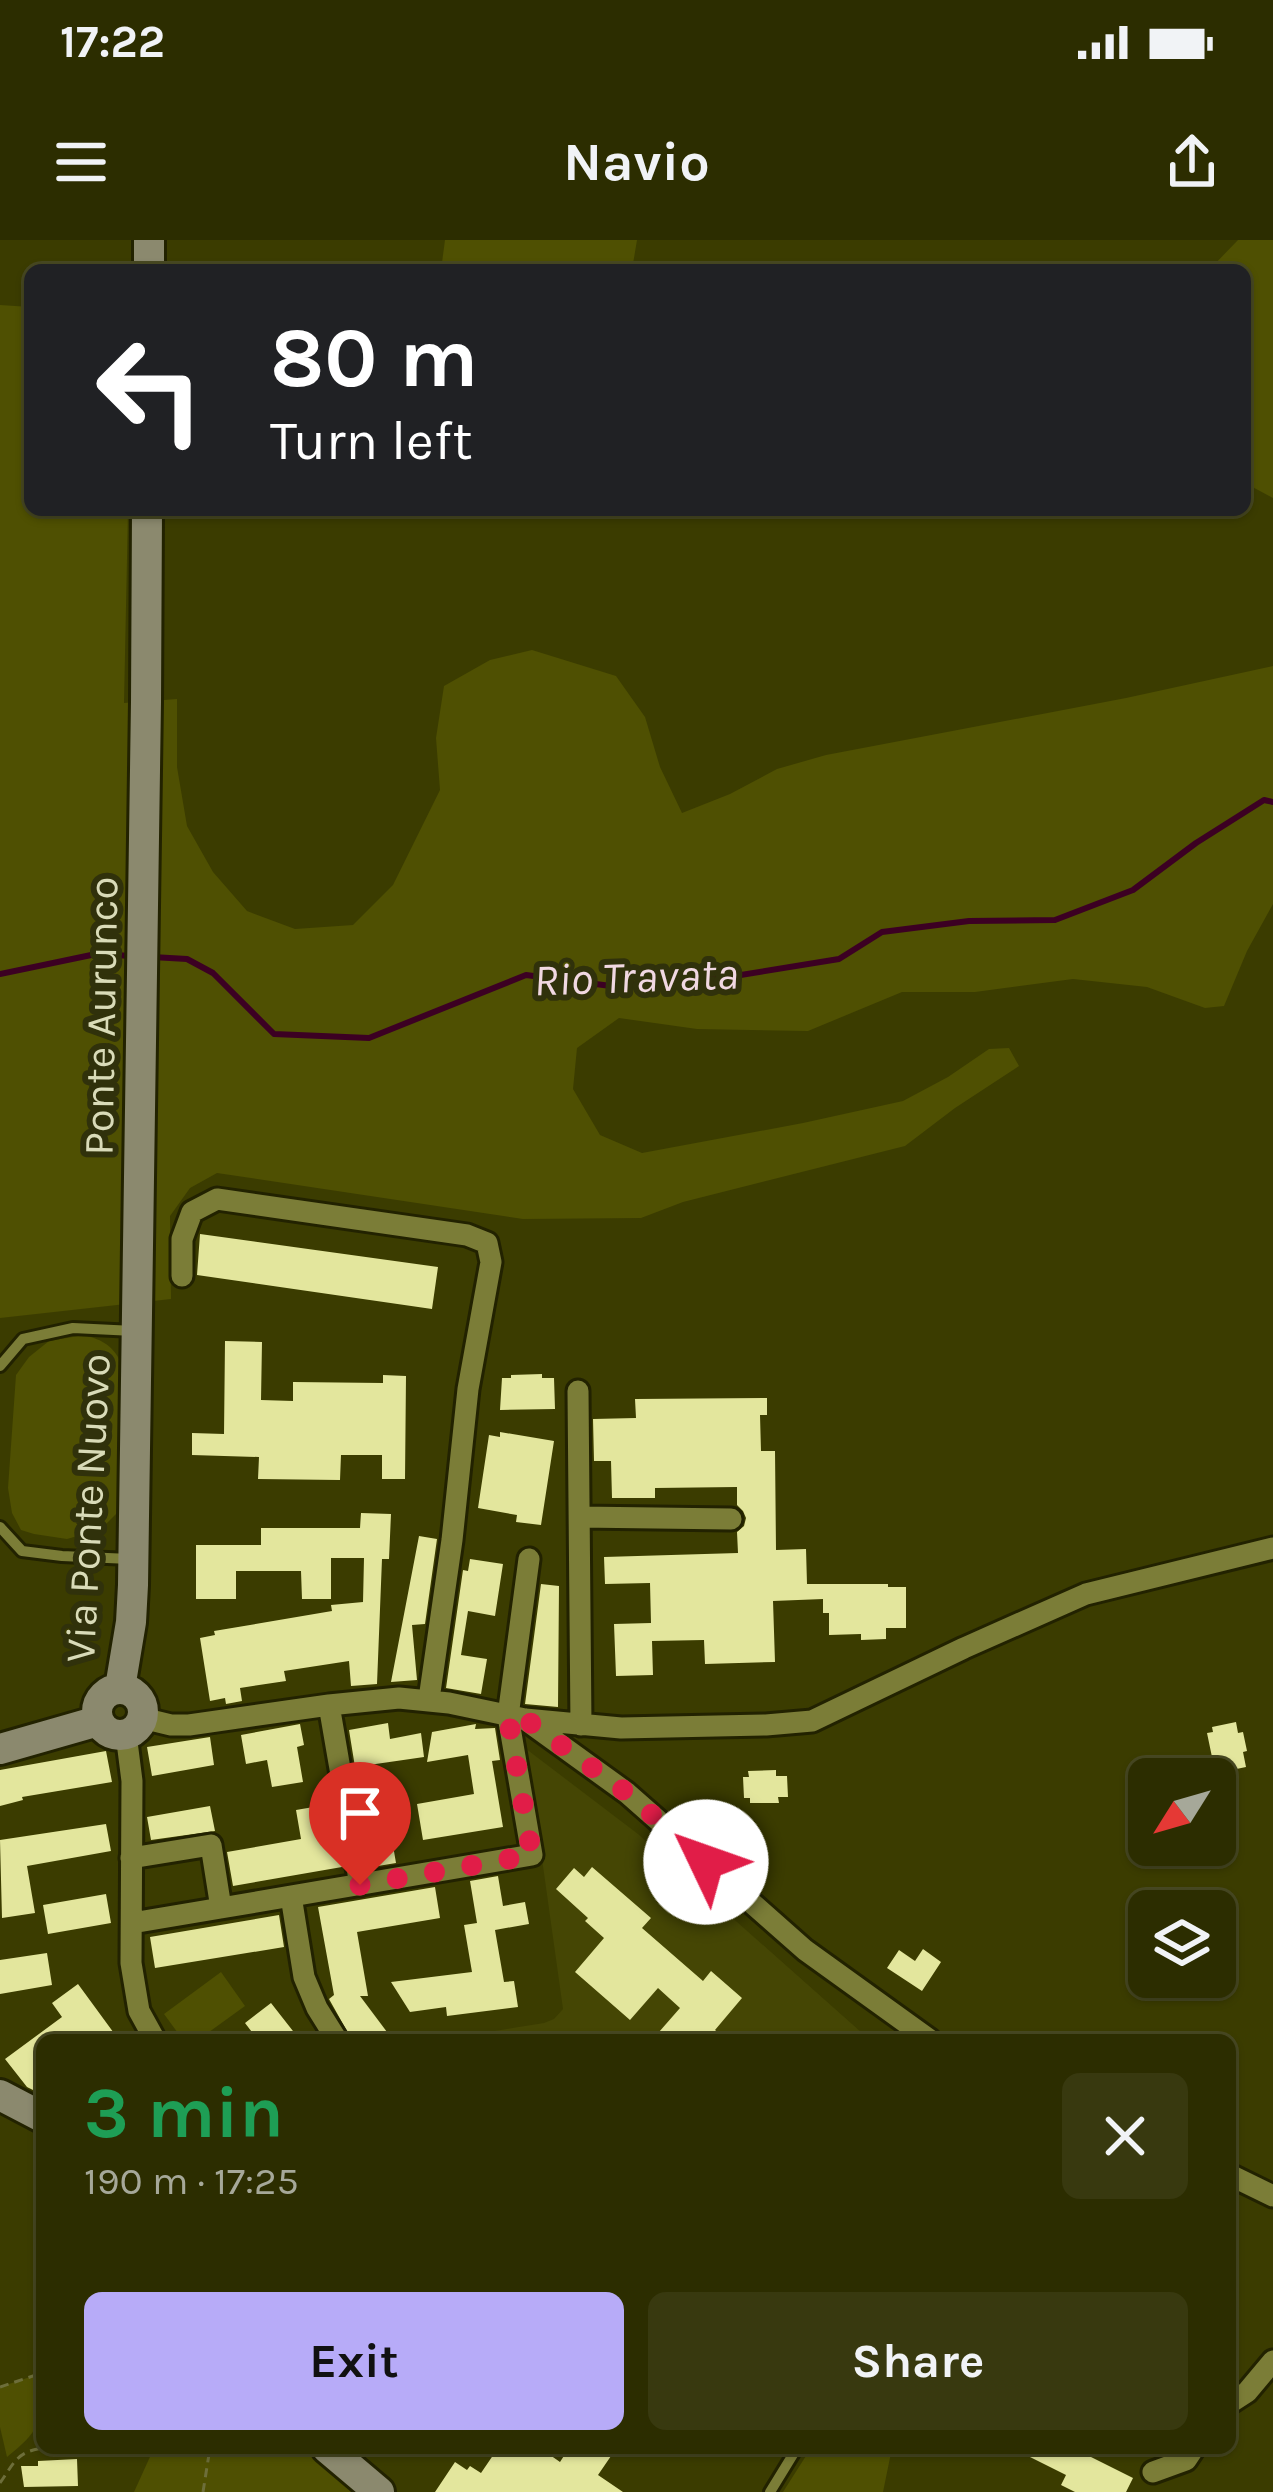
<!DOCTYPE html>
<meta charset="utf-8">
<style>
body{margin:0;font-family:Karla,sans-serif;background:#38390f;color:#f1f3f6;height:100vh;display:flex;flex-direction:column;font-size:45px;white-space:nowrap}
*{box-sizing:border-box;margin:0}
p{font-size:39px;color:#a6a899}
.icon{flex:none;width:66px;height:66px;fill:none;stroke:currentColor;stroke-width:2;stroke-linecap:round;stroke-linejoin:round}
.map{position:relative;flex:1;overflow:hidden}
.sheet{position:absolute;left:36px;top:1794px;width:1200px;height:420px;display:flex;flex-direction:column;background:#2c2d00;border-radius:18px;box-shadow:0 3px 9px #0004,0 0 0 3px #484922}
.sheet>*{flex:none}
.top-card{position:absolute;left:24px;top:24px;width:1227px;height:252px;border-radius:18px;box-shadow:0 3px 9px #0004,0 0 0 3px #484922;background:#202124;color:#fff;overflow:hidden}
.needle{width:78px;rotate:233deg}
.controls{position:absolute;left:1128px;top:1518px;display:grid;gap:24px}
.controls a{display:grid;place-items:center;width:108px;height:108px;border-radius:18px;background:#2c2d00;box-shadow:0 3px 9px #0004,0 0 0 3px #484922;font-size:60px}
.pin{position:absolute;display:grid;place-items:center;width:102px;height:102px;color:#fff;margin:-123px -51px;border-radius:50% 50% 50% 0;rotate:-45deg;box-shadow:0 0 12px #0007}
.pin .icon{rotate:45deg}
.me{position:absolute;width:132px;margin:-66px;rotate:312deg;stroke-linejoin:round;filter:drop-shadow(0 0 9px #0008)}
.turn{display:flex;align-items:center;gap:42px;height:252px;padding:0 48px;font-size:54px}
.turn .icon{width:156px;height:156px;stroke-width:2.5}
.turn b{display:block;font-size:84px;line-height:102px}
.round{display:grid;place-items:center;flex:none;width:126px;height:126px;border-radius:18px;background:#38390f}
.overview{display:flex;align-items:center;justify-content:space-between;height:204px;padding:0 48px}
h1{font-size:72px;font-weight:700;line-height:90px;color:#1e9e55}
.button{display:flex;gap:24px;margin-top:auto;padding:24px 48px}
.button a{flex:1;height:138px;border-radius:18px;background:#b7abf8;color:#111;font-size:48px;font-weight:700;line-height:138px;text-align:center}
.button a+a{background:#38390f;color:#f1f3f6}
.status{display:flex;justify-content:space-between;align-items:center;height:84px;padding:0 60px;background:#2c2d00;direction:ltr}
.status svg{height:33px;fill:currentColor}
header{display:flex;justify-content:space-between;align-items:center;height:156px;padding:0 48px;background:#2c2d00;font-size:54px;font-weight:700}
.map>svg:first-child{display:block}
</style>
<div class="status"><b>17:22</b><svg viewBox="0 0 49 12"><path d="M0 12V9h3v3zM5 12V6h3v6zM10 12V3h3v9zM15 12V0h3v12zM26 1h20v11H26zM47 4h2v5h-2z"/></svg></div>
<header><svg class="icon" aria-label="menu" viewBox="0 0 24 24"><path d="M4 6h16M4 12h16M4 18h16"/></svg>Navio<svg class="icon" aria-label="share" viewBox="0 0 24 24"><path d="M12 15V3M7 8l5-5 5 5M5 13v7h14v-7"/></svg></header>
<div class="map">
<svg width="1273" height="2252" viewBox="0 0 1273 2252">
<rect width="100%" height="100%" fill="#3b3c00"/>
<path fill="#454604" d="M521 1505 638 1594 870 1800H439L544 1783 554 1779 563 1769 543 1626Z"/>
<path fill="#4f5002" d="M445 0H637L632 30H441Z
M1238 0H1273V258L1245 243V30H1209Z
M0 65 30 67V270H128L124 463 177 459V527L187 586 213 632 247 671 295 689 353 685 393 645 440 550 436 498 444 446 490 420 532 410 616 436 645 477 660 527 682 573 730 554 777 529 826 515 1126 458 1273 426V664L1247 711 1224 766 1205 768 1147 747 1073 739 975 752H902L808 791 697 789 619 778 577 808 573 849 600 895 642 913 803 883 903 861 948 837 989 809 1009 808 1019 826 955 868 905 906 683 962 641 978 523 979 217 933 190 948 170 976 171 1059 0 1078Z
M84 1095C103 1100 114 1106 122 1125L117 1273 105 1285 88 1293 67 1299 34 1294 21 1290 12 1273 8 1248 16 1135 29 1117 49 1101Z
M221 1732 245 1766 198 1800H183L164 1774Z
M42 2133C42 2178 45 2187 7 2217L0 2187V2147Z
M154 2208H310L360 2252H134Z
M811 2208H892L883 2252H783Z"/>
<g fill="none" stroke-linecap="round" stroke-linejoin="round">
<path stroke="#3c0023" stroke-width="6" d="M152 717 187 719 213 733 274 794 369 798 526 735 611 746 716 739 839 719 882 692 969 681 1055 680 1133 650 1196 603 1264 560 1273 562
M0 734 96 714 132 716"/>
</g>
<path fill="#e3e69d" d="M200 994 438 1027 432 1069 197 1035Z
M225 1101 262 1102 261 1160 293 1161V1142L383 1143V1135L406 1136 405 1239H382V1215H341L340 1240 258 1239 259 1217 192 1215V1193L224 1194Z
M542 1134V1138H554L555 1169 500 1170 502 1138H511V1135Z
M767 1158V1175H760L761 1211H775L776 1310 806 1309 807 1344H888V1347H906V1388H886V1399L861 1400V1394L829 1395V1373H823V1359L773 1361 775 1422 705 1424 704 1400 652 1401 653 1435 616 1436 614 1384 651 1383 650 1343 605 1344 604 1317 738 1313 737 1292 744 1286 746 1278 743 1271 737 1265V1247L655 1248V1258H612L611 1221H594L593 1179 636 1178 635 1159Z
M500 1192 554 1201 541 1285 516 1282 517 1275 478 1268 489 1195 500 1197Z
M361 1273 391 1274 389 1319H382L377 1444 351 1446 349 1421 284 1431 286 1441 240 1448 242 1461 226 1464 225 1458 210 1461 200 1398 215 1395 214 1391 332 1371 331 1365 363 1362 364 1318H331V1359H302L301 1331H236V1359H196V1305H261V1288H360Z
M419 1296 437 1299 425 1384 412 1385 417 1440 391 1442Z
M470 1319 503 1324 495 1376 468 1371 461 1415 487 1419 481 1454 446 1448 463 1330 468 1331Z
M541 1344 559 1346 558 1467 525 1464Z
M1236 1482 1238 1493 1243 1492 1247 1511 1243 1512 1246 1527 1222 1532 1219 1516 1212 1517 1207 1493 1213 1492 1212 1487Z
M388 1483 390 1499 421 1493 424 1517 355 1527 349 1490Z
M300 1484 304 1505 297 1507 303 1542 272 1547 267 1520 246 1524 241 1495Z
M476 1484 475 1489 495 1488 500 1520 492 1521 503 1587 423 1600 417 1564 474 1554 468 1515 427 1522 432 1492Z
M210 1497 214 1525 152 1536 147 1507Z
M106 1511 112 1542 22 1557 23 1560 0 1566V1530Z
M776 1530V1536H787L788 1557H778L779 1563H750V1558H744L743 1537H749L748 1531Z
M384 1553 396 1623 372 1627 360 1557Z
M331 1564 342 1627 233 1646 227 1612 301 1599 296 1570Z
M210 1566 215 1591 151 1600 147 1577Z
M106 1584 111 1611 27 1626 35 1673 2 1678 0 1600Z
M592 1627 651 1678 642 1688 703 1741 711 1731 742 1758 715 1790 727 1800H652L680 1768 658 1748 630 1780 575 1732 604 1698 585 1681 588 1678 556 1649 574 1628 584 1637Z
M498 1636 503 1666 525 1662 529 1684 495 1690 504 1742 514 1741 518 1767 447 1776 446 1767 410 1772 391 1742 472 1732 464 1685 477 1683 470 1641Z
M435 1647 440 1678 357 1692 368 1756H360L393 1800H352L329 1759 334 1755 318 1667Z
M106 1654 111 1683 48 1694 43 1665Z
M279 1675 284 1707 155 1728 150 1697Z
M923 1709 941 1722 922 1751 887 1728 899 1710 915 1721Z
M47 1713 52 1745 0 1754V1720Z
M78 1744 119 1800H42V1849L37 1852 27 1847 5 1819 62 1777 52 1763Z
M271 1763 300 1800H258L245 1783Z
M498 2208H540L560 2222 569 2208H613L609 2214 611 2216 598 2235 623 2252H435L455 2222 467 2230 470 2226 481 2233Z
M1012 2208H1073L1133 2238 1126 2252H1075L1061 2245 1066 2235Z
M77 2219 78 2246 24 2247 21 2226H38V2221Z"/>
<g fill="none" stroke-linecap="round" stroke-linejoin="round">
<g stroke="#220" stroke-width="16">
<path id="lane" d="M0 1126 23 1099 73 1088 134 1091
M0 1287 22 1311 62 1316 130 1319
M770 2252 797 2208"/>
</g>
<g stroke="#220" stroke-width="27">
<path id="street" d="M182 1036V999L192 972 217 959 467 995 487 1003 491 1022 468 1149 452 1300 429 1459
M578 1151 581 1485
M580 1277 731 1279
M329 1465 360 1645
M142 1478 171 1485H189L329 1465 399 1458 449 1463 525 1479 621 1488 766 1485 812 1481 964 1408 1086 1354 1273 1308
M526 1480 627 1553 805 1710 930 1800
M126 1494 132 1541 131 1723 139 1771 155 1800
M131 1618 211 1605 221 1668 132 1683
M291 1656 304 1737 317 1768 337 1800
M221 1668 532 1615 508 1476 529 1319
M1230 1935 1273 1956
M1230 2163 1247 2152 1273 2121
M1153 2232 1186 2220 1194 2208"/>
</g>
<g stroke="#220" stroke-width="36">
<path id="secondary" d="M149 30V0
M120 1448 131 1382 133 1345 146 462 147 270
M97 1472a23 23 0 1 1 46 0a23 23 0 1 1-46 0Z
M0 1509 98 1481
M0 1855 42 1877
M327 2208 379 2252"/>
</g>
<path stroke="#6d6e3a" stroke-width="3" stroke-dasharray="9 6" stroke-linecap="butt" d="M0 2147 42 2133
M0 2243C14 2223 17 2211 44 2208
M203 2252 210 2208"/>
<use href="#lane" stroke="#7b7d37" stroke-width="10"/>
<use href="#street" stroke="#7b7d37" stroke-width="21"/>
<use href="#secondary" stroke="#8b896e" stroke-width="30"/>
</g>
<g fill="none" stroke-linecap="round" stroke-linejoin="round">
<path stroke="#e11d48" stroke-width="21" stroke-dasharray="0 37.8" d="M360 1645 532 1615 508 1476 525 1479 627 1553 706 1622"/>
</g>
<g text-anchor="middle" stroke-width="12" stroke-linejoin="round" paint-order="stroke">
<g font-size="42" fill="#d9dbb8" stroke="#30310b">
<text transform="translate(100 776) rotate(-89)" y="15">Ponte Aurunco</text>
<text transform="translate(87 1268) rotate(-87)" y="15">Via Ponte Nuovo</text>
</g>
<g font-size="45" font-style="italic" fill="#f1d8e2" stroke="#30310b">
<text transform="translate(636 736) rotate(-2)" y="16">Rio Travata</text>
</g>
</g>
</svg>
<div class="controls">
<a><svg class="needle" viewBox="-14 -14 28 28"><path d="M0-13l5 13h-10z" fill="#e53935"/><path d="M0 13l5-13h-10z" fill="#a6a899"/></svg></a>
<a><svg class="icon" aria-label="layers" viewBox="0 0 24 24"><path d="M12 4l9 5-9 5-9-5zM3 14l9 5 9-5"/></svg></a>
</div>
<div class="pin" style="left:360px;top:1645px;background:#d93025"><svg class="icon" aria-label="arrive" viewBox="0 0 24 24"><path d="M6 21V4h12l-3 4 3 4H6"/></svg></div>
<svg class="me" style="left:706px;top:1622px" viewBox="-20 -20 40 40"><circle r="19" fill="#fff"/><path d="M0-13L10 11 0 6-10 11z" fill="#e11d48"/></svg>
<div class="top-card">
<div class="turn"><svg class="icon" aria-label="left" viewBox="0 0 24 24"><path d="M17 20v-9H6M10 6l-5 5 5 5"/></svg><div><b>80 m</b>Turn left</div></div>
</div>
<section class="sheet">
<div class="overview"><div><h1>3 min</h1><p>190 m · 17:25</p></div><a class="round"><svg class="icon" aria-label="close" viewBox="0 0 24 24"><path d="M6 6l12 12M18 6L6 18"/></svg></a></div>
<div class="button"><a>Exit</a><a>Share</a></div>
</section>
</div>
